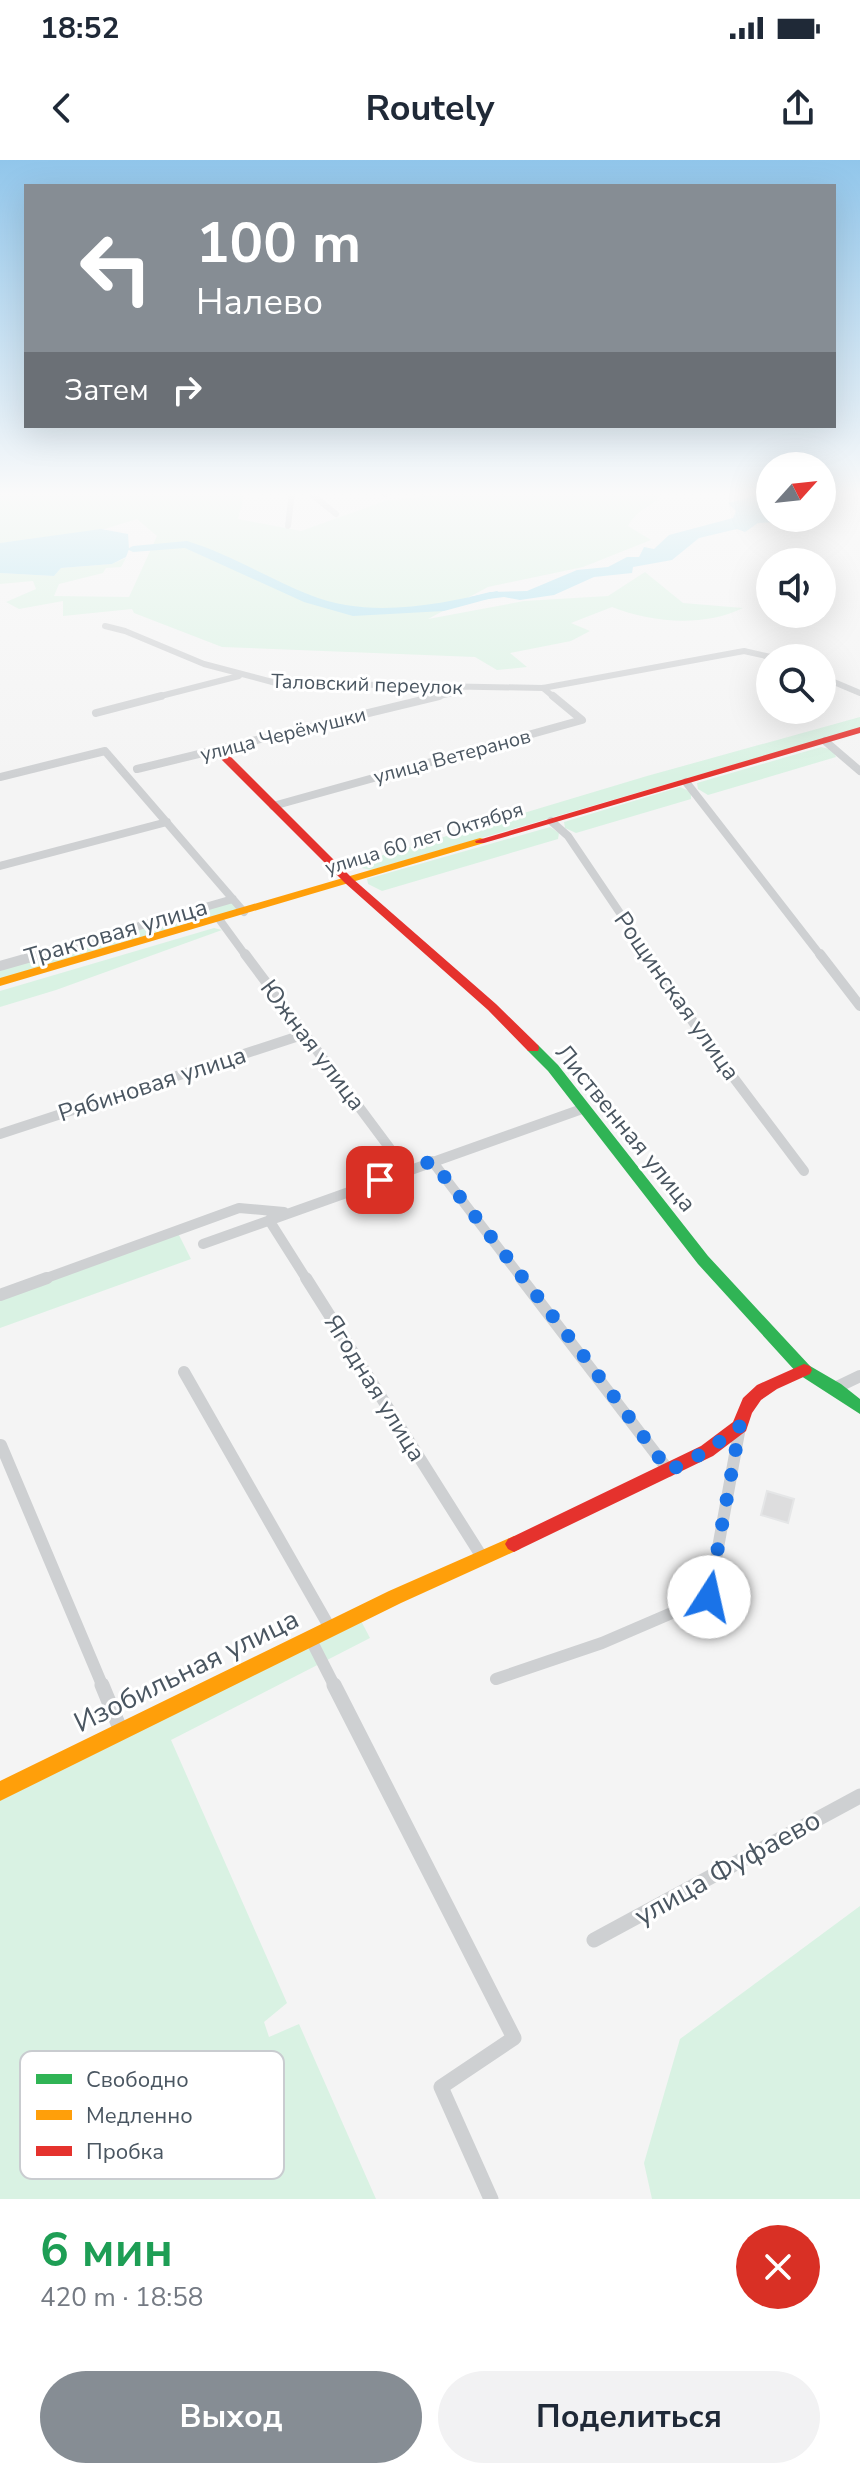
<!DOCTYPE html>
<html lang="ru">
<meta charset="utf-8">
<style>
body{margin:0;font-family:"Nunito Sans",sans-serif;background:#f2f2f3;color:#1f2937;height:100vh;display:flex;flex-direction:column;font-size:30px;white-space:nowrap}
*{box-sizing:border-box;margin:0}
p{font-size:26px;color:#747a83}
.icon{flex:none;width:44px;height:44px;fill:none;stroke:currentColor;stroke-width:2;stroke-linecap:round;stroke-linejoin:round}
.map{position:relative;height:2039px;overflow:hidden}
.sheet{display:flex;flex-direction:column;background:#fff;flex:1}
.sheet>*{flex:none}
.hud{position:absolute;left:24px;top:24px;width:812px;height:244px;border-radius:0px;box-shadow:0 8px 32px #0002;background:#868d94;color:#fff;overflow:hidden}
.needle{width:52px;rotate:63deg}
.fabs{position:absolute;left:756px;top:292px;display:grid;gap:16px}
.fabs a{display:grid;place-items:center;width:80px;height:80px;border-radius:50%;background:#fff;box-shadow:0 8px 32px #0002;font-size:40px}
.pin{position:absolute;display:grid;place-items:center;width:68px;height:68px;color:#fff;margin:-34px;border-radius:16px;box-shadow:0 4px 12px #0006}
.me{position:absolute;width:88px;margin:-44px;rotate:10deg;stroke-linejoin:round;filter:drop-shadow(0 0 6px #0008)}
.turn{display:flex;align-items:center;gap:28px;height:168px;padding:0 40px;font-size:36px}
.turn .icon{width:104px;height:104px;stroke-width:2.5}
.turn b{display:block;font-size:56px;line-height:68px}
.then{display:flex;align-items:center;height:76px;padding:0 40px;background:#0003;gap:16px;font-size:30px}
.round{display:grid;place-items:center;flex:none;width:84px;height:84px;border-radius:42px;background:#f2f2f3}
.summary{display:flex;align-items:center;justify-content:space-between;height:136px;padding:0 40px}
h1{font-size:48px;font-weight:700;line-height:60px;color:#1e9e55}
.primary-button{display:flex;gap:16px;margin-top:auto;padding:16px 40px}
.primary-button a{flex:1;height:92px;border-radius:48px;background:#868d94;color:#fff;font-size:32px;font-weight:700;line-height:92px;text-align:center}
.primary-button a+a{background:#f2f2f3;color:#1f2937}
.status{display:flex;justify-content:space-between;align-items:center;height:56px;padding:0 40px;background:#fff;direction:ltr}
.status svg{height:22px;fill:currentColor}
header{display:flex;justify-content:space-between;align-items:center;height:104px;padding:0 40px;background:#fff;font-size:36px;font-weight:700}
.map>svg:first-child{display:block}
</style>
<div class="status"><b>18:52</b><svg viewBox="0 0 49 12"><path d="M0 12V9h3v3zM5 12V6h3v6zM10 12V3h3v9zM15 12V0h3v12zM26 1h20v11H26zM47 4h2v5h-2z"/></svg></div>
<header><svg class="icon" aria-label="back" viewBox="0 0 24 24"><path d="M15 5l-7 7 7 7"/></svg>Routely<svg class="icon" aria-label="share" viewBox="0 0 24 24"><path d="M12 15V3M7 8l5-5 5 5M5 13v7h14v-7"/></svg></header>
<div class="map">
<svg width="860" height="2039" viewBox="0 0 860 2039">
<rect width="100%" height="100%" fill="#f4f4f4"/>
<path fill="#d9f2e3" d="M0 332H245L238 359 301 371 385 341 457 332H663C655 347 638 347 628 366L651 380 583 407 488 427 428 459 524 441 608 436 645 412 683 443 743 448C704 467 652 463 612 447L571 463 590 471 571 481 510 493 527 507 497 510 475 497 222 487 134 453 132 449 63 456V441L19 449 6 442 36 429 33 421 0 424V413L54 416 61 408 112 404 126 398 121 407 106 408 103 413 59 424 54 436 129 437 157 376 137 359 92 373 0 383Z
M860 557V568L371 710 362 708 360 702 647 616Z
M821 587 833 590 836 597 708 635 698 629 697 623Z
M680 627 691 632V639L576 673 565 668 564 662Z
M550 667 559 673 558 679 382 731 368 724 367 719Z
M232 741 241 745 236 750 0 819V807Z
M214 768 222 770 56 830 0 847V831Z
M178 1073 191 1099 0 1168V1138Z
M359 1457 370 1478 171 1580 287 1843 264 1862 269 1877 299 1864 376 2039H0V1638Z
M860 1746V2039H652L644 2003 680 1879Z"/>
<path fill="#aee2f0" d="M747 332H770V358L777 362 758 363 745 372 737 369 699 378 672 400 633 407 632 413 594 417 554 435 520 440 504 437 473 441 470 437 490 432 527 431 577 410 608 407 627 397H639L644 387 654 389 669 375 733 358 736 351 728 343 748 338Z
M101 369 128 374 129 389 126 397 112 404 61 408 54 416 0 413V383Z"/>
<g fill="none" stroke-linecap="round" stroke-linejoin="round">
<path fill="#aee2f0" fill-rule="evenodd" d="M187 381C230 394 269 419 310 435 369 459 437 445 497 431L503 435 444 451 353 456 304 442 185 388 133 392 127 389 133 386Z"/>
</g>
<path fill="#ddddde" stroke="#e5e6e7" stroke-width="2" d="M767 1331 794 1339 788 1363 761 1355Z"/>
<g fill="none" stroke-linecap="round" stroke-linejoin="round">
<path stroke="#ced0d2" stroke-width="6" d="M309 332 336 354
M382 332 385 334
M288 366 292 332
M105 466 125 471 204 504 276 523 543 528 744 491 775 498
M822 517 860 533
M543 528 555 538
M153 538 239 516
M431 538 461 531"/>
<path stroke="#ced0d2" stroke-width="8" d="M96 553 161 536
M825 581 860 611
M137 609 439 536
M0 617 105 591 244 752
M686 622 821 796
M273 646 582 560 553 536
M551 661 568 676 649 796
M0 706 167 662
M219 759 246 796
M35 796 233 739"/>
<path stroke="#ced0d2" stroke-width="10" d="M245 794 406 1010
M647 794 706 881 804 1011
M820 794 860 846
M0 806 42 794
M0 974 305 874
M432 1001 523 1120
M269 1060 307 1120
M203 1084 582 949
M41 1120 239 1048 284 1052"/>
<path stroke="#ced0d2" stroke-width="12" d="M306 1118 482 1397
M521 1118 669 1311
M0 1135 47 1118
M184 1212 330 1468
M835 1228 860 1216
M1 1285 103 1527
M310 1478 335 1527
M496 1519 602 1483 709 1437 740 1267"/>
<path stroke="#ced0d2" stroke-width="15" d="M102 1525 121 1571
M334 1525 514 1878 441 1927 491 2039
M594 1780 860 1636"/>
<path fill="#30b455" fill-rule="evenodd" d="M533 884 538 885 558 905 708 1096 810 1206 841 1224 860 1239V1254L798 1214 698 1104 548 911 528 891 527 888 528 885Z"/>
<path fill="#ff9f0a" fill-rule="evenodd" d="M480 678 484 679V683L0 826V818Z
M514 1376 520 1379 523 1384 520 1389 401 1443 0 1641V1621L389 1431Z"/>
<path fill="#e5322d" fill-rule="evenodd" d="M860 567V573L484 683H476L475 681Z
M214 588H222L353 719 496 844 538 885 539 888 538 891H528L488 850 345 723 214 592Z
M804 1204 810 1206 812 1210 810 1214 777 1229 761 1240 752 1253 746 1271 713 1296 520 1389 514 1392 508 1389 505 1384 508 1379 701 1286 733 1262 743 1238 757 1225Z"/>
</g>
<linearGradient id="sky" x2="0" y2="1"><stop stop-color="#91c6eb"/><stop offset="0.54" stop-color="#fafafa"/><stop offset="1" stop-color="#fafafa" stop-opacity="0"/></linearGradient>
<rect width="860" height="618" fill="url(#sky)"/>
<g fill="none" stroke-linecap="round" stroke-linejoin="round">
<path stroke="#1a73e8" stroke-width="14" stroke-dasharray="0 25.2" d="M380 1020 432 1001 586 1199 669 1311 707 1291 740 1266 709 1437"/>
</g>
<g text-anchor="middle" stroke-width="6" stroke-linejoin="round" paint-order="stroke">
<g font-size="20" fill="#4a5661" stroke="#fff">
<text transform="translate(367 524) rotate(2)" y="7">Таловский переулок</text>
<text transform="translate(283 574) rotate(-14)" y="7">улица Черёмушки</text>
<text transform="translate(452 596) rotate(-15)" y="7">улица Ветеранов</text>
<text transform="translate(424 678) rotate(-17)" y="7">улица 60 лет Октября</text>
</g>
<g font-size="24" fill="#4a5661" stroke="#fff">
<text transform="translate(116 772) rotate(-16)" y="8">Трактовая улица</text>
<text transform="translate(677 836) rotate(55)" y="8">Рощинская улица</text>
<text transform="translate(313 885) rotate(53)" y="8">Южная улица</text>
<text transform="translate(152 924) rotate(-18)" y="8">Рябиновая улица</text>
<text transform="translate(626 968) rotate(51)" y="8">Лиственная улица</text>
<text transform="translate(375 1228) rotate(58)" y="8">Ягодная улица</text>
</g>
<g font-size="28" fill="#4a5661" stroke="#fff">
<text transform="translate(186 1510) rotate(-26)" y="10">Изобильная улица</text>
<text transform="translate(727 1707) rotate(-29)" y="10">улица Фуфаево</text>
</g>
</g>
<rect x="20" y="1891" width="264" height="128" rx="12" fill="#fff" stroke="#c9ccd0" stroke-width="2"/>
<rect x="36" y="1914" width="36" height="10" fill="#30b455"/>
<rect x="36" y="1950" width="36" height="10" fill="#ff9f0a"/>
<rect x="36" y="1986" width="36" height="10" fill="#e5322d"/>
<g font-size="22" fill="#4a5661">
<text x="86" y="1927">Свободно</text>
<text x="86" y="1963">Медленно</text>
<text x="86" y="1999">Пробка</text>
</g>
</svg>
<div class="fabs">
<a><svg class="needle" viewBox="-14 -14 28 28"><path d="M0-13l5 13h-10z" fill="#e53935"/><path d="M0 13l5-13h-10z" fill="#747a83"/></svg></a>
<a><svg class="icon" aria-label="sound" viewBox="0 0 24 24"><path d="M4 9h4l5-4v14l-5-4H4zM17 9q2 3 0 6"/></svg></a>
<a><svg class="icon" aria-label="search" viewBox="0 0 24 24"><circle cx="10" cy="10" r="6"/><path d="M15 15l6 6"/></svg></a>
</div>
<div class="pin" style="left:380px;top:1020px;background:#d93025"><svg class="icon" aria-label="arrive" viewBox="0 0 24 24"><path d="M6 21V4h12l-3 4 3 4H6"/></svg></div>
<svg class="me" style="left:709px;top:1437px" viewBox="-20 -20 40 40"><circle r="19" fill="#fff"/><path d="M0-13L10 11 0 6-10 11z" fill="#1a73e8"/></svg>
<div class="hud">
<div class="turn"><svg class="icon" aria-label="left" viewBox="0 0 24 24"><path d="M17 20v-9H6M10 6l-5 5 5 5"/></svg><div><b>100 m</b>Налево</div></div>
<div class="then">Затем<svg class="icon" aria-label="right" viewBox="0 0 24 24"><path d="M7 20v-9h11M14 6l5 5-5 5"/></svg></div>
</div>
</div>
<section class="sheet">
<div class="summary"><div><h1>6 мин</h1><p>420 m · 18:58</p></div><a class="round" style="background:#d93025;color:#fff"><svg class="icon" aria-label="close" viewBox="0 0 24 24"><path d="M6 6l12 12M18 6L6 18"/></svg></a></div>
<div class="primary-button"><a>Выход</a><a>Поделиться</a></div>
</section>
